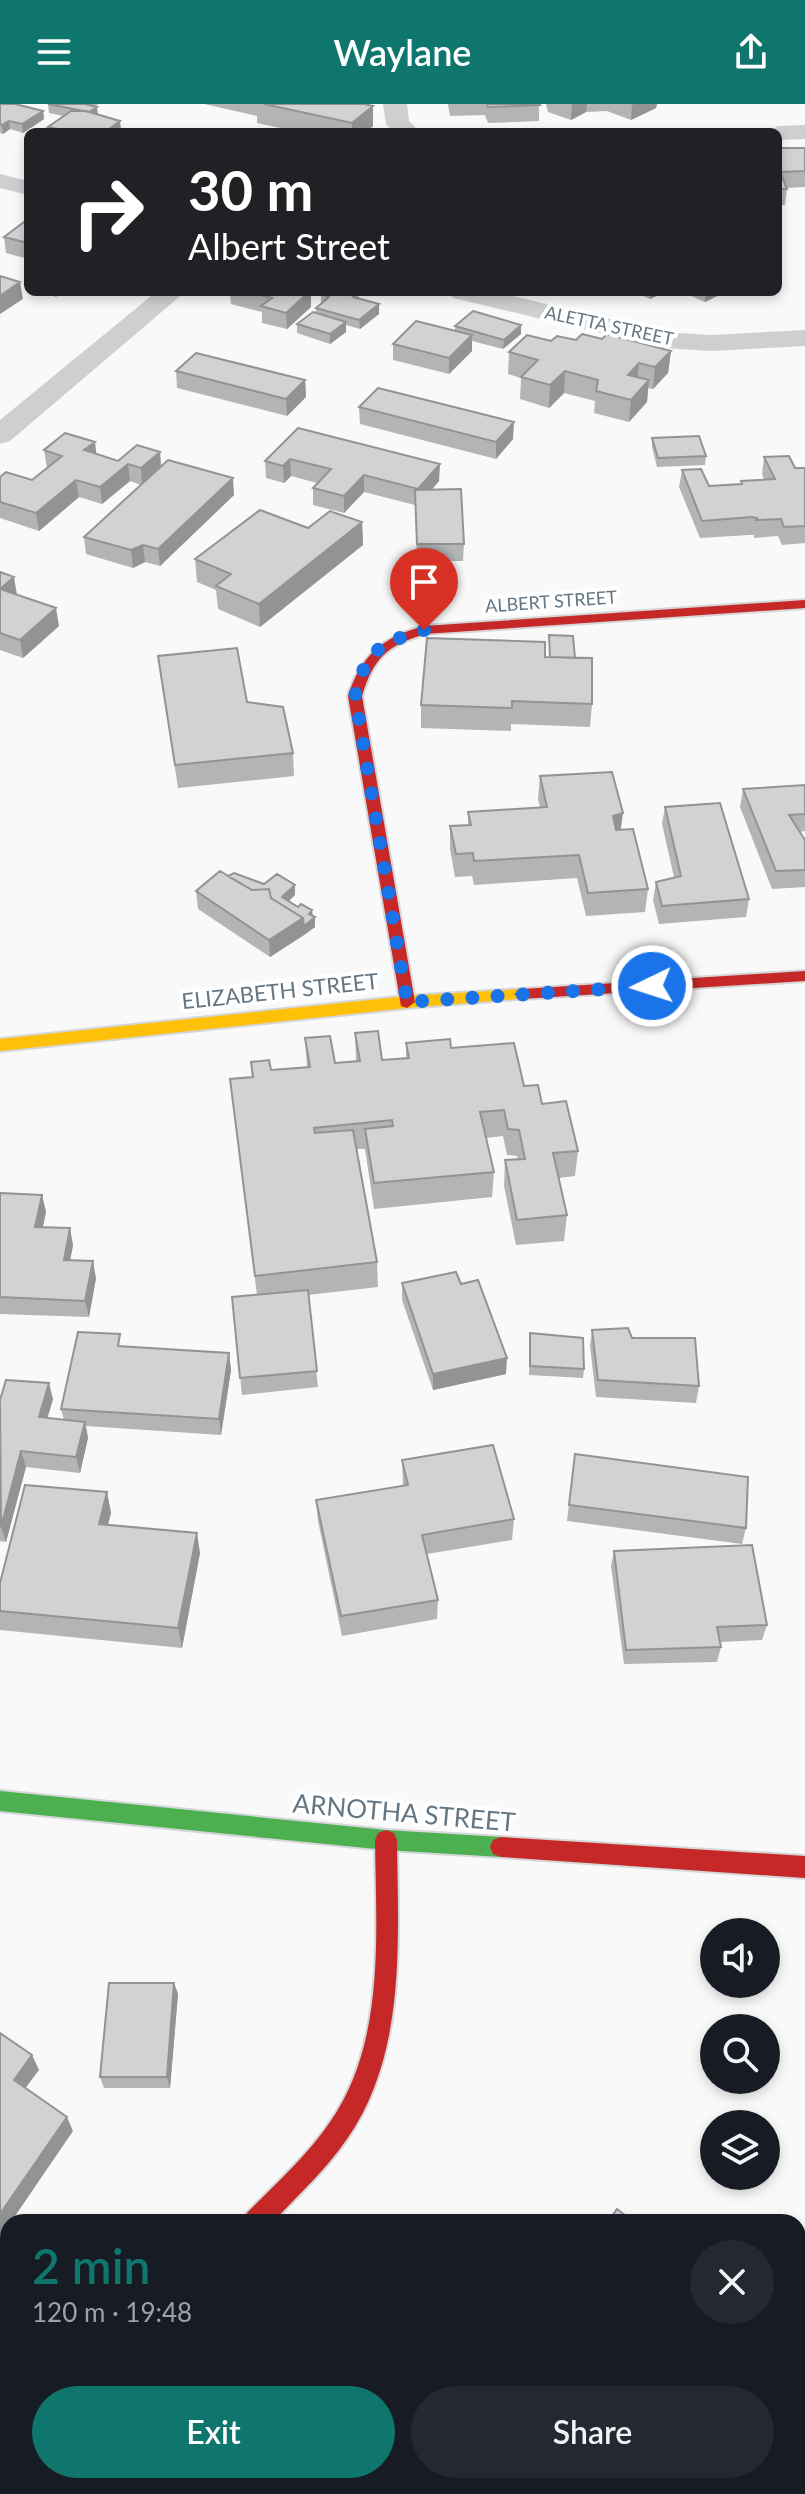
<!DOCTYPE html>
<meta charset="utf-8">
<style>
body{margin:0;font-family:Lato,sans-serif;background:#242831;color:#f1f3f6;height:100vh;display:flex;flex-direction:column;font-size:30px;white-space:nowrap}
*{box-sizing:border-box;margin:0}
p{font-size:26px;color:#9ea1a6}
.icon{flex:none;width:44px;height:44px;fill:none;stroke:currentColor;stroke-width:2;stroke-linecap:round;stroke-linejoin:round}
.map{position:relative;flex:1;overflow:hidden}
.details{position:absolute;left:0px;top:2110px;width:806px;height:280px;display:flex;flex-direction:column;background:#171b24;border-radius:24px 24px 0 0;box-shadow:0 4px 12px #0003}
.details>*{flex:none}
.guide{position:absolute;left:24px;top:24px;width:758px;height:168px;border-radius:12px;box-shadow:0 4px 12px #0003;background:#202124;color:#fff;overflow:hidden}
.fabs{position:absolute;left:700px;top:1814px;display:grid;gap:16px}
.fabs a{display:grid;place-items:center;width:80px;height:80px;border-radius:50%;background:#171b24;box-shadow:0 4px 12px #0003;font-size:40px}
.pin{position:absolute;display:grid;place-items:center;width:68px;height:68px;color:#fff;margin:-82px -34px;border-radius:50% 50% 50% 0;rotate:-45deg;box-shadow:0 0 8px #0007}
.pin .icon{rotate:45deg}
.me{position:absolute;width:88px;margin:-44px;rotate:266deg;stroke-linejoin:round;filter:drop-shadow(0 0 6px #0008)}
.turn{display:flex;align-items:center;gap:28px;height:168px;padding:0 32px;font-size:36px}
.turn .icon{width:104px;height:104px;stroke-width:2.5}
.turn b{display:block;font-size:56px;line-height:68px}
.round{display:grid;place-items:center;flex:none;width:84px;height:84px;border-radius:42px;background:#242831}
.overview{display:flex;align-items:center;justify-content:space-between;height:136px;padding:0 32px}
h1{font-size:48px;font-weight:600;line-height:60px;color:#0f766e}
.button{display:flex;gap:16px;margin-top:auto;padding:16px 32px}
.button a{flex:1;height:92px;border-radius:48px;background:#0f766e;color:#fff;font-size:32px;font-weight:600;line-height:92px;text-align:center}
.button a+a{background:#242831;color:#f1f3f6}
header{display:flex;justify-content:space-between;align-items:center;height:104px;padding:0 32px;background:#0f766e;color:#fff;font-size:36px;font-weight:600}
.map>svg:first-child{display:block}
</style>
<header><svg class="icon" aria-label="menu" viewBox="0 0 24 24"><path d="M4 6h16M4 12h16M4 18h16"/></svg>Waylane<svg class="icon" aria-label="share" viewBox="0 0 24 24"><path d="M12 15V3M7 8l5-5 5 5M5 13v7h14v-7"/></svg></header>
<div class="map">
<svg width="805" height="2390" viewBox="0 0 805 2390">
<rect width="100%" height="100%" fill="#f9f9f9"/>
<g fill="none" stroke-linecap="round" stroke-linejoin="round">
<g stroke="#d5d6d7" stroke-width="4">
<path id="fast" d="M0 1687 386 1726 501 1733 509 1736 512 1743 509 1750 501 1753 386 1746 0 1707Z"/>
</g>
<g stroke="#d5d6d7" stroke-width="4">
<path id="slow" d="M522 885 530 890 528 894 407 904 0 947V935L407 892Z"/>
</g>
<g stroke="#d5d6d7" stroke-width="4">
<path id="jam" d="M805 496V504L425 530C387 542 374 553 362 592L415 898 407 904 401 902 348 592C361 551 383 533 424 522Z
M805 867V877L522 895 514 890 522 885Z
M386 1726 394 1729 397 1736C398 1836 407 1949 347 2035 326 2066 298 2091 273 2118H244L247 2109C275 2080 307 2052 330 2018 386 1938 376 1828 375 1736L378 1729Z
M501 1733 805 1752V1774L501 1753 493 1750 490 1743 493 1736Z"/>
</g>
<path fill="#cecfd0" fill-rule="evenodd" d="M383 0H407L409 17 420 28H393L386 20Z
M805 21V35L778 36V28H767L778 22Z
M0 70 28 77V91L0 84Z
M156 188H185L10 337 0 340V316Z
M449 188H496L663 228 711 231 805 226V242L711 247 663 244 453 194Z
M8 2326V2382H29L17 2390H0V2329Z"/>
<use href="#fast" fill="#4caf50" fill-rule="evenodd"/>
<use href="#slow" fill="#ffc107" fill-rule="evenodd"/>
<use href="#jam" fill="#c62828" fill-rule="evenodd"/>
</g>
<path fill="#b3b5b5" d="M0 0 43 7 44 15 23 29 10 25 3 30 0 29Z
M48 0H99L95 2 97 11 120 17 121 28H49L48 23 64 12 49 9Z
M204 0H364L373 22 366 28H299L257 19V12Z
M448 0H539V17L488 19 485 11 450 12Z
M546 0H657L656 4 631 16 607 7 586 8 571 16 548 8Z
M778 44H805V83L787 84 785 101H778Z
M28 115V155L6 149 4 133Z
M41 188H63L56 193Z
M230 188H311V203L287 225 262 219V208L231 200Z
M358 188 359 195 379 200V210L360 225 346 221V228L330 240 297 229V220L316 209V204L321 200V190Z
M634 188H665L650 195Z
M682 188H725L705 198Z
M455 222 521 230 503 245 472 237V247L449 270 393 256V240L455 226Z
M602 235 671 247 668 269 653 285 648 284 647 298 629 318 594 309 595 297 564 289 549 304 520 295 521 274 508 270 509 248 551 237Z
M176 267 305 276 306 293 287 312 177 284Z
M359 303 513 335 496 355 360 320Z
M298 324 439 377 432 385 464 440 463 457H417L415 401 364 388 344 409 313 401V384L317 379 291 372 284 379 266 374 265 357Z
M652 334 706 352 705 361 657 363 652 343Z
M44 346 96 350 118 357 160 348 161 363 234 391 160 462 145 458 133 464 86 450 84 433 141 381 130 377 102 400 79 393 39 427 0 414V373L32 376 47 364Z
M764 353 795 364H805V439L782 441 778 432 754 434V431H749L700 434 679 383 682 366 709 382 741 380V377L764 376 762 370Z
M362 418 363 441 260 523 218 505 216 486 197 478 195 455 308 424Z
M0 468 17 491 59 522 23 554 0 546Z
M549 531 575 554 592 600 590 623 511 620V627L421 624V601L545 553H549Z
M158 552 247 598 293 649 294 672 178 684Z
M540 672 621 726 648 785 645 808 586 812 577 774 474 781 472 772 455 773 450 745V722L468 721V708L540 703 538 695Z
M805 681V727L799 728 805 736V783L772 785 740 703 743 685Z
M665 703 749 795 746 813 659 820 653 796 656 778 674 773 662 720Z
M228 772 295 791 289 797 315 813V823L304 831 270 853 198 805 196 787Z
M355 929 382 956 406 954V939L451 944 524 982 542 1000 578 1047 575 1072 559 1074 567 1111 564 1137 516 1141 504 1082 505 1056 518 1055 517 1052 507 1051 503 1032 486 1034 494 1068 492 1093 374 1105 365 1045H357L377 1158 378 1183 308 1191 318 1283 242 1291 232 1193 257 1191 230 975 252 973 251 958 271 966 307 963 305 934 335 959 356 957Z
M0 1089 42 1091 46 1108 43 1123 73 1141 70 1156 96 1174 89 1213 0 1210Z
M402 1179 461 1180 506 1270 433 1286 402 1196Z
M592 1226 632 1234 699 1282 696 1299 596 1293 590 1242Z
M530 1229 584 1265 583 1274 529 1271Z
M123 1243 229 1249 231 1266 221 1331 86 1322 88 1334 80 1369 26 1363 6 1438 0 1437V1296L53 1295 47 1314 64 1316 61 1305Z
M575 1350 746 1424 742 1440 567 1417Z
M402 1356 514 1415 512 1436 427 1450 438 1496 437 1515 342 1532 318 1417 316 1396 403 1382Z
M107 1388 111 1409 108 1420 200 1449 182 1544 0 1526V1479Z
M614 1447 767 1521 762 1536 720 1538 721 1543 717 1558 624 1560 611 1462Z
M174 1879 178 1890 170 1984H104L100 1973Z
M379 2382H551L559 2390H387Z"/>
<path fill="#929394" d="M572 0H587L586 8 571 16Z
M634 0H657L656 4 631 16 632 1Z
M373 2V22L366 28H352V19Z
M97 3 98 11 88 9Z
M43 7 44 15 23 29 22 20Z
M9 17 10 25 3 30 2 21Z
M120 17 121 28H105Z
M20 178 23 195 0 210V192Z
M309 188H311V203L287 225 286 209Z
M651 188H665L650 195Z
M706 188H725L705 198Z
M379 200V210L360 225 359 216Z
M346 218V228L330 240V230Z
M521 221V230L503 245 504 236Z
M472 231V247L449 270V254Z
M671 247 668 269 653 285 655 263Z
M639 259 637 281 628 271Z
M565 267 564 289 549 304 550 281Z
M305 276 306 293 287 312 286 295Z
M649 276 647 298 629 318 631 296Z
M514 318 513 335 496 355V338Z
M95 338 97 355 84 346Z
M160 348 161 365 142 381 141 364Z
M290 355 291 372 284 379 283 362Z
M128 360 130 377 102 400 100 383Z
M440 360 439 377 418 402V385Z
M364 371V388L344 409V392Z
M233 374 234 391 160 462 158 445Z
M76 376 79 393 39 427 36 409Z
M362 418 363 441 260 523 259 500Z
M143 441 145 458 133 464 131 446Z
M14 473 17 491 0 485Z
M56 504 59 522 23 554 20 536Z
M623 709 620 732 610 735 613 712Z
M295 781V791L283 802 282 793Z
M312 806 313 814 315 813V823L304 831 270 853 269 836Z
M42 1091 46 1108 39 1140 35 1123Z
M70 1124 73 1141 67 1173 64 1156Z
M93 1157 96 1174 89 1213 85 1197Z
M229 1249 231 1266 221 1331 219 1315Z
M507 1254 506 1270 433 1286V1270Z
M49 1279 53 1295 43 1329 39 1313Z
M85 1318 88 1334 80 1369 76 1353Z
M21 1347 26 1363 6 1438 1 1423Z
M107 1388 111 1409 103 1440 99 1420Z
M197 1429 200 1449 182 1544 178 1524Z
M174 1879 178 1890 170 1984 167 1973Z
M32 1951 39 1966 21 1990 14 1976Z
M67 2013 73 2027 11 2118H8V2122L1 2132 0 2130V2110Z"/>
<path fill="#d0d2d3" stroke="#929394" stroke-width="2" d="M0 0H15L43 7 22 20 9 17 2 21 0 20Z
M48 0H85L97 3 89 8Z
M264 0H364L373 2 352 19Z
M487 0H539L540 1 488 3Z
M71 7H86L120 17 105 28H72L48 23Z
M778 44H805V67L780 68 787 85H778Z
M28 115V139L4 133Z
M0 172 20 178 0 192Z
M248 188H309L286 209 261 202 272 194Z
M324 188H358L353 193 379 200 359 216 316 204 329 193 321 190Z
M473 207 521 221 504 236 455 222Z
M313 208 346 218 330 230 297 220Z
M416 217 472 231 449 254 393 240Z
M582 230 602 235 607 230 671 247 655 263 639 259 628 271 649 276 631 296 596 287 598 276 565 267 550 281 521 273 538 256 509 248 527 231 551 237 557 232 576 236Z
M196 249 305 276 286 295 176 267Z
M378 284 514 318 496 338 359 303Z
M298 324 440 360 418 385 364 371 344 392 313 384 331 365 290 355 283 362 265 357Z
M65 329 95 338 84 346 118 357 137 341 160 348 141 364 128 360 100 383 76 376 36 409 0 398V373L6 368 32 376 62 352 44 346Z
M699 332 706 352 658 354 652 334Z
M789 352 795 364H805V422L784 423 781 415 756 416 757 414 752 413 702 417 682 366 701 365 709 382 742 380 741 377 775 375 764 353Z
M168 356 233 374 158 445 143 441 131 446 84 433Z
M461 385 464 440H417L415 386Z
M260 406 308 424 330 407 362 418 259 500 216 482 231 470 195 455Z
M0 468 14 473 0 485Z
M0 485 56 504 20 536 0 529Z
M549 531 573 532 575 554 550 553Z
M427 534 545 538V553L592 554V600L512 597V604L421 601Z
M237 544 247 598 283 603 293 649 175 661 158 552Z
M612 668 623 709 613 712 616 726 633 725 648 785 588 789 579 751 474 757 473 749 456 750 450 722 471 721 468 708 547 703 540 672Z
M805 681V710L789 711 805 736V766L776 767 743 685Z
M720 699 749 795 662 802 656 778 681 772 665 703Z
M220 767 252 786 269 785 271 794 303 814 269 836 196 787Z
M234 769 264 780 277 770 295 781 282 793 298 803 301 800 312 806 309 810 315 813 304 822 303 814 271 794 269 785 252 786 228 772Z
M378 927 382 956 409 954 406 939 450 935 451 944 514 939 524 982 538 981 542 1000 566 997 578 1047 553 1049 567 1111 517 1116 505 1056 525 1055 519 1026 508 1025 504 1006 480 1008 494 1068 374 1079 365 1025 393 1022 392 1016 314 1024 315 1029 353 1026 377 1158 255 1172 230 975 253 973 251 958 269 956 271 966 310 963 305 934 330 932 335 959 360 957 355 929Z
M0 1089 42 1091 35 1123 70 1124 64 1156 93 1157 85 1197 0 1193Z
M456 1168 461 1180 478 1176 507 1254 433 1270 402 1179Z
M308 1186 317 1267 240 1274 232 1193Z
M628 1224 632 1234H695L699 1282 598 1276 592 1226Z
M78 1228 120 1230 118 1242 229 1249 219 1315 61 1305Z
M530 1229 583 1234 584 1265 530 1262Z
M6 1276 49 1279 39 1313 85 1318 76 1353 21 1347 1 1423 0 1296Z
M493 1341 514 1415 422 1431 438 1496 341 1512 316 1396 408 1381 402 1356Z
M575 1350 748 1373 746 1424 569 1401Z
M25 1381 107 1388 99 1420 197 1429 178 1524 0 1507V1479Z
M752 1441 767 1521 717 1523 721 1543 626 1546 614 1447Z
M109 1879H174L167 1973H100Z
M0 1929 32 1951 14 1976 67 2013 0 2110Z
M617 2105 634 2118H608Z
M798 2277 805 2284V2390H681L687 2382H798Z
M388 2382H551L559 2390H395Z"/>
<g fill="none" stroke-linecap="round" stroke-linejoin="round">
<path stroke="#1a73e8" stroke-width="14" stroke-dasharray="0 25.2" d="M424 526C380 539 366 546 355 592L407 898 652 882"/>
</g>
<g text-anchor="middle" stroke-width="8" stroke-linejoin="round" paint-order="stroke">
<g font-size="18" fill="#657683" stroke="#fff">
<text transform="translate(609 222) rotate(12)" y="6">ALETTA STREET</text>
<text transform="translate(551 498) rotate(-4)" y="6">ALBERT STREET</text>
</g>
<g font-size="22" fill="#657683" stroke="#fff">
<text transform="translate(280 887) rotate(-6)" y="8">ELIZABETH STREET</text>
</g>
<g font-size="26" fill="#657683" stroke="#fff">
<text transform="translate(404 1709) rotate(5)" y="9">ARNOTHA STREET</text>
</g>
</g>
</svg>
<div class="fabs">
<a><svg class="icon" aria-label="sound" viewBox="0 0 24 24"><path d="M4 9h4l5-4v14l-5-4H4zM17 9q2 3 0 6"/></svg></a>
<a><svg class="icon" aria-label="search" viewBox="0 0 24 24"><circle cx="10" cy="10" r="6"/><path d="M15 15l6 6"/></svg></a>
<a><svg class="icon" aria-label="layers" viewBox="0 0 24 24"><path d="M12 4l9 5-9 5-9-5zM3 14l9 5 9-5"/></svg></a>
</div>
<div class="pin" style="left:424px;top:526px;background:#d93025"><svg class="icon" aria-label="arrive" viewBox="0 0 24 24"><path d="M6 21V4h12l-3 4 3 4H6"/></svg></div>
<svg class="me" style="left:652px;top:882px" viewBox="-20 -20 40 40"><circle r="17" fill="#1a73e8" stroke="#fff" stroke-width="3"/><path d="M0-11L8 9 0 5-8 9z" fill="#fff"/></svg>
<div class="guide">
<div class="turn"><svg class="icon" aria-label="right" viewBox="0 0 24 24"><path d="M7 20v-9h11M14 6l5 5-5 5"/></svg><div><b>30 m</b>Albert Street</div></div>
</div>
<section class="details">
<div class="overview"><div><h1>2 min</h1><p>120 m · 19:48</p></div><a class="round"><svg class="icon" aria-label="close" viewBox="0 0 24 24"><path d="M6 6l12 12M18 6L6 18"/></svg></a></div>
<div class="button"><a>Exit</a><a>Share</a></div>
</section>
</div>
